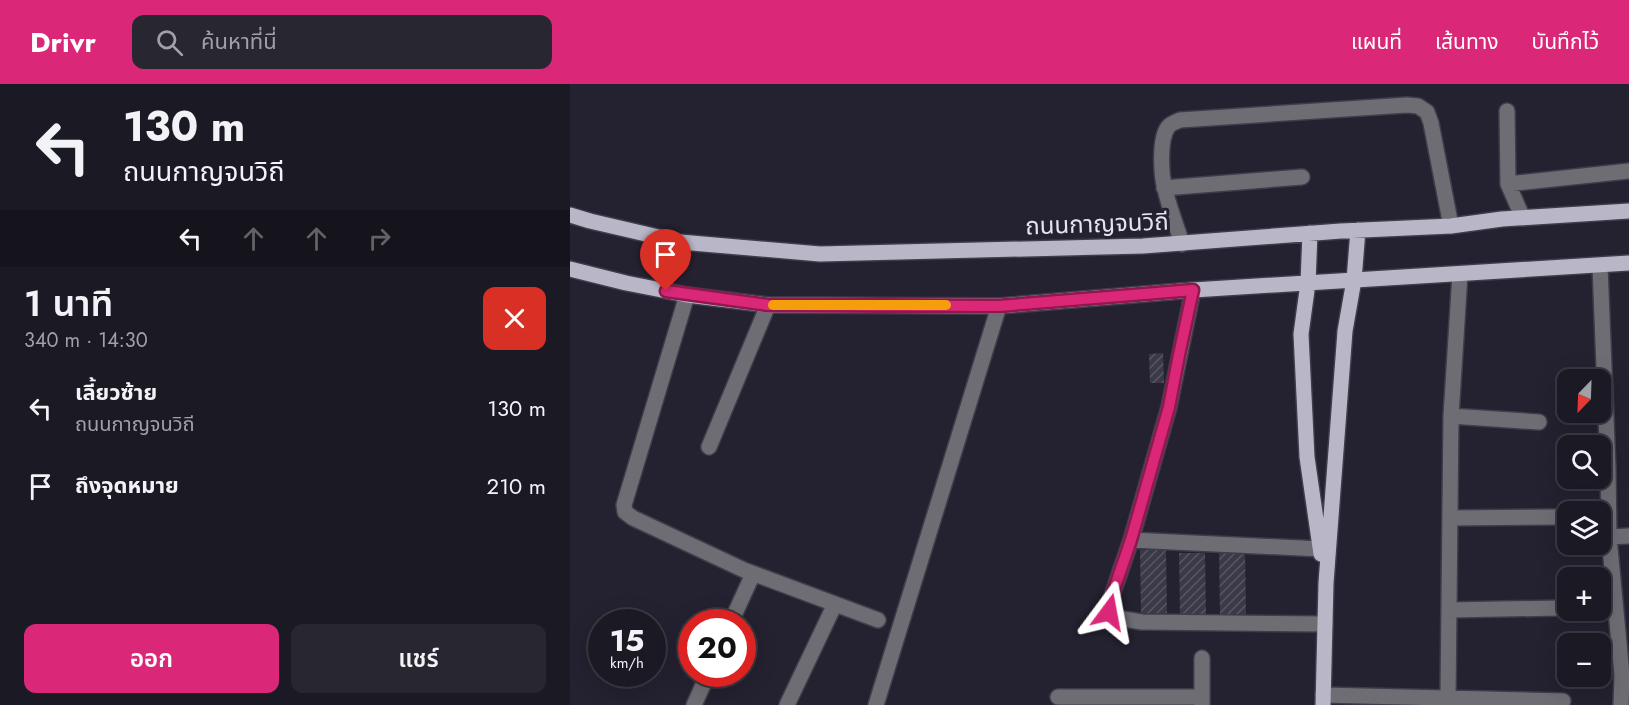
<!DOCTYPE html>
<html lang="th">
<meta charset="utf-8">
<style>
body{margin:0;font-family:Jost,"Noto Sans Thai",sans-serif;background:#282631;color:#f1f3f6;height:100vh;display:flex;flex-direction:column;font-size:22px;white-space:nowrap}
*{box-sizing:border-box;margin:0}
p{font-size:20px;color:#a0a0a6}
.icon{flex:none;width:33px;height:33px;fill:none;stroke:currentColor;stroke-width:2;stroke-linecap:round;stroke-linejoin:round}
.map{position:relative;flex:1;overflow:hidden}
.panel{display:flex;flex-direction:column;background:#1b1924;width:570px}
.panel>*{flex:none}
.guide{background:#1b1924;color:#f1f3f6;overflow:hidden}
.needle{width:39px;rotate:203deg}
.fabs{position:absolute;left:987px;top:285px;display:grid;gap:12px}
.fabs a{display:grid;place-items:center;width:54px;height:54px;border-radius:12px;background:#1b1924;box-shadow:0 6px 24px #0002,0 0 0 2px #393841;font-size:30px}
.speed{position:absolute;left:18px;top:525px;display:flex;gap:12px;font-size:30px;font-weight:700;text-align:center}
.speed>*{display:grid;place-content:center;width:78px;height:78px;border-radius:50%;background:#1b1924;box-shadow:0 6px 24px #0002,0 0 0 2px #393841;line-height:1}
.speed small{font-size:15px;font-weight:400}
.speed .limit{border:9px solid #d22;background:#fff;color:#111}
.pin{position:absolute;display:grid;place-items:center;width:51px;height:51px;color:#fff;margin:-62px -26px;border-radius:50% 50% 50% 0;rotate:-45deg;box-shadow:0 0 6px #0007}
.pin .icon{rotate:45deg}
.me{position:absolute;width:66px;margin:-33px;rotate:13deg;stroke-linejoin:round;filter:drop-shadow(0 0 4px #0008)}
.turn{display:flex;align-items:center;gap:21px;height:126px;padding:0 24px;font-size:27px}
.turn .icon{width:78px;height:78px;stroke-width:2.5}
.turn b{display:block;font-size:42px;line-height:51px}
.lanes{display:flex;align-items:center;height:57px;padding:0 24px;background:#0003;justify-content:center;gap:30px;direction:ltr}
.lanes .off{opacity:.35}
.round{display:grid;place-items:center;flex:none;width:63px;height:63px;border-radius:12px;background:#282631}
.overview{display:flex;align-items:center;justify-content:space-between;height:102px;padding:0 24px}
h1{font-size:36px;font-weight:600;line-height:45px}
.button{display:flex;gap:12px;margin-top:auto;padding:12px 24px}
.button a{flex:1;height:69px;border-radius:12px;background:#db2777;color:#fff;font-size:24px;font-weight:600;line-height:69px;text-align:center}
.button a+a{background:#282631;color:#f1f3f6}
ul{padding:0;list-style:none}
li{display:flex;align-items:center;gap:18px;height:78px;padding:0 24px}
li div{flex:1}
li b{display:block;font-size:22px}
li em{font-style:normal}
header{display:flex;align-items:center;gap:36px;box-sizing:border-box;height:84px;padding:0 30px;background:#db2777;color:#fff}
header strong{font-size:28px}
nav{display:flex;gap:33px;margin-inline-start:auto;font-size:21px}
.search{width:420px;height:54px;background:#282631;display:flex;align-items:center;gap:15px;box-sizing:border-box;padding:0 21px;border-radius:12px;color:#a0a0a6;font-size:22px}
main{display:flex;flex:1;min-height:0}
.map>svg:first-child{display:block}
</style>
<header>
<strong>Drivr</strong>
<div class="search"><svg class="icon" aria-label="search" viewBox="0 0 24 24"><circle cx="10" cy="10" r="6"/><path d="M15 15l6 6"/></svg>ค้นหาที่นี่</div>
<nav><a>แผนที่</a><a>เส้นทาง</a><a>บันทึกไว้</a></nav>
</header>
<main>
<section class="panel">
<div class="guide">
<div class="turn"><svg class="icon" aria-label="left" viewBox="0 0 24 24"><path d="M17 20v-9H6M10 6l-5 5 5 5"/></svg><div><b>130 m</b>ถนนกาญจนวิถี</div></div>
<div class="lanes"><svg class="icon" aria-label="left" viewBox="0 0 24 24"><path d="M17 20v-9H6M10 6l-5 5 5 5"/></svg><svg class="icon off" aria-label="ahead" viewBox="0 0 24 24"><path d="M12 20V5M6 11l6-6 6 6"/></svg><svg class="icon off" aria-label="ahead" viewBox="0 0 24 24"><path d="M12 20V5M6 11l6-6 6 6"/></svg><svg class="icon off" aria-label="right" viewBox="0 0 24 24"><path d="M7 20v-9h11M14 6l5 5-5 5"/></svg></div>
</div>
<div class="overview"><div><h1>1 นาที</h1><p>340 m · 14:30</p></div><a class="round" style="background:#d93025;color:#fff"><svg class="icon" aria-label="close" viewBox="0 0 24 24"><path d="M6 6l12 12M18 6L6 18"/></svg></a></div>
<ul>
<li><svg class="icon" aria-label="left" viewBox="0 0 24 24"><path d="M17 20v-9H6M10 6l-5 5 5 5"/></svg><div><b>เลี้ยวซ้าย</b><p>ถนนกาญจนวิถี</p></div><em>130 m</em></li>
<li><svg class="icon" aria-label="arrive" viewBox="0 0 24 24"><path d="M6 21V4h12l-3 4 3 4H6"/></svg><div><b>ถึงจุดหมาย</b></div><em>210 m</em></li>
</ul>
<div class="button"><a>ออก</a><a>แชร์</a></div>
</section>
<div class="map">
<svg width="1059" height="621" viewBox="0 0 1059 621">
<defs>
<pattern id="building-hatch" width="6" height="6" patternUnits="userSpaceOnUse" patternTransform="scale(1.5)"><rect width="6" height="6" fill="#3b3948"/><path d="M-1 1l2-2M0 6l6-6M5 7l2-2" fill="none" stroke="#575663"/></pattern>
</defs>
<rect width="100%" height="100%" fill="#242130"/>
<path fill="url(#building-hatch)" d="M593 269 594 299H580L579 270Z
M570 466H596L597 529 571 530Z
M649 467H675L676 530 650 531Z
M609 469H635L636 532H610Z"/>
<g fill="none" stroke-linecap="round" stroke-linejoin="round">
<g stroke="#3f3c4b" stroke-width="18">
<path id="minor" d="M937 27 938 100 953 134
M938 100 1059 87
M594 104 732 93
M612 160C607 142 599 124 595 105 591 91 589 55 598 43 600 40 605 38 610 36L837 21 848 22 857 28 861 39 881 142
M1030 182 1038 384 1039 453 1052 591 1051 621
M623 206 599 323 561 456 539 520V528L547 534 572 538 755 540
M117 211 54 421 55 428 63 434 174 486 308 536
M881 332 969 338
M139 363 198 221
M880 434 988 433
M1039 453 1059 452
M561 456 751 465
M879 526 990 524
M161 538 183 490
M753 611 993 617
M488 613H632
M878 614 881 332 890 190
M124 621 138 590
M217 621 265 520
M306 621 429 222
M632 621V574"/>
</g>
<g stroke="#3f3c4b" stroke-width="18">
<path id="major" d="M0 131 20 137 110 158 250 170 573 162 771 147 881 142 932 135 1059 127
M740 149 738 199 731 250 737 373 751 470
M0 185 56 199 117 211 198 221 429 222 623 206 1059 179
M753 621 756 499 775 247 784 196 788 146"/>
</g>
<use href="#minor" stroke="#6e6d74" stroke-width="15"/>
<use href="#major" stroke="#b9b7c7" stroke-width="15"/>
</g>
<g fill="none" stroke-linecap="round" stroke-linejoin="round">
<g stroke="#8e194d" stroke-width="15">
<path id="route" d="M96 207 198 221 429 222 623 206 609 271 599 323 561 456 539 520V528"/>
</g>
<use href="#route" stroke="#db2777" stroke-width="10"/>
<path stroke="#f59e0b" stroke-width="10" d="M203 221H376"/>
</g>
<g text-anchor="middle" stroke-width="6" stroke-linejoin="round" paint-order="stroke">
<g font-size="24" fill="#e5e4ee" stroke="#242130">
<text transform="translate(527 140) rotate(-2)" y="8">ถนนกาญจนวิถี</text>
</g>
</g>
</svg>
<div class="fabs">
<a><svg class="needle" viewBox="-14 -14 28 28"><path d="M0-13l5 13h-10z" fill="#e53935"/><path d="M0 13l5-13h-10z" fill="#a0a0a6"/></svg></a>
<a><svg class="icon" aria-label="search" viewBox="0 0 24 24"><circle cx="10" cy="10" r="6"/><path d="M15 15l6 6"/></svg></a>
<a><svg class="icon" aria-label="layers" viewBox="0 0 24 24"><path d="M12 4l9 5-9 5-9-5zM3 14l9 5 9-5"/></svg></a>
<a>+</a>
<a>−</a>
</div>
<div class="speed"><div>15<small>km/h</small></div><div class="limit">20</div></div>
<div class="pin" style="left:96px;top:207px;background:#d93025"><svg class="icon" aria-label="arrive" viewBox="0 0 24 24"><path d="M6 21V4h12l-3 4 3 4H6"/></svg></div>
<svg class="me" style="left:539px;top:528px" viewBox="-20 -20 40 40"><path d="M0-17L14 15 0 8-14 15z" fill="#db2777" stroke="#fff" stroke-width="4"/></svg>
</div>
</main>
